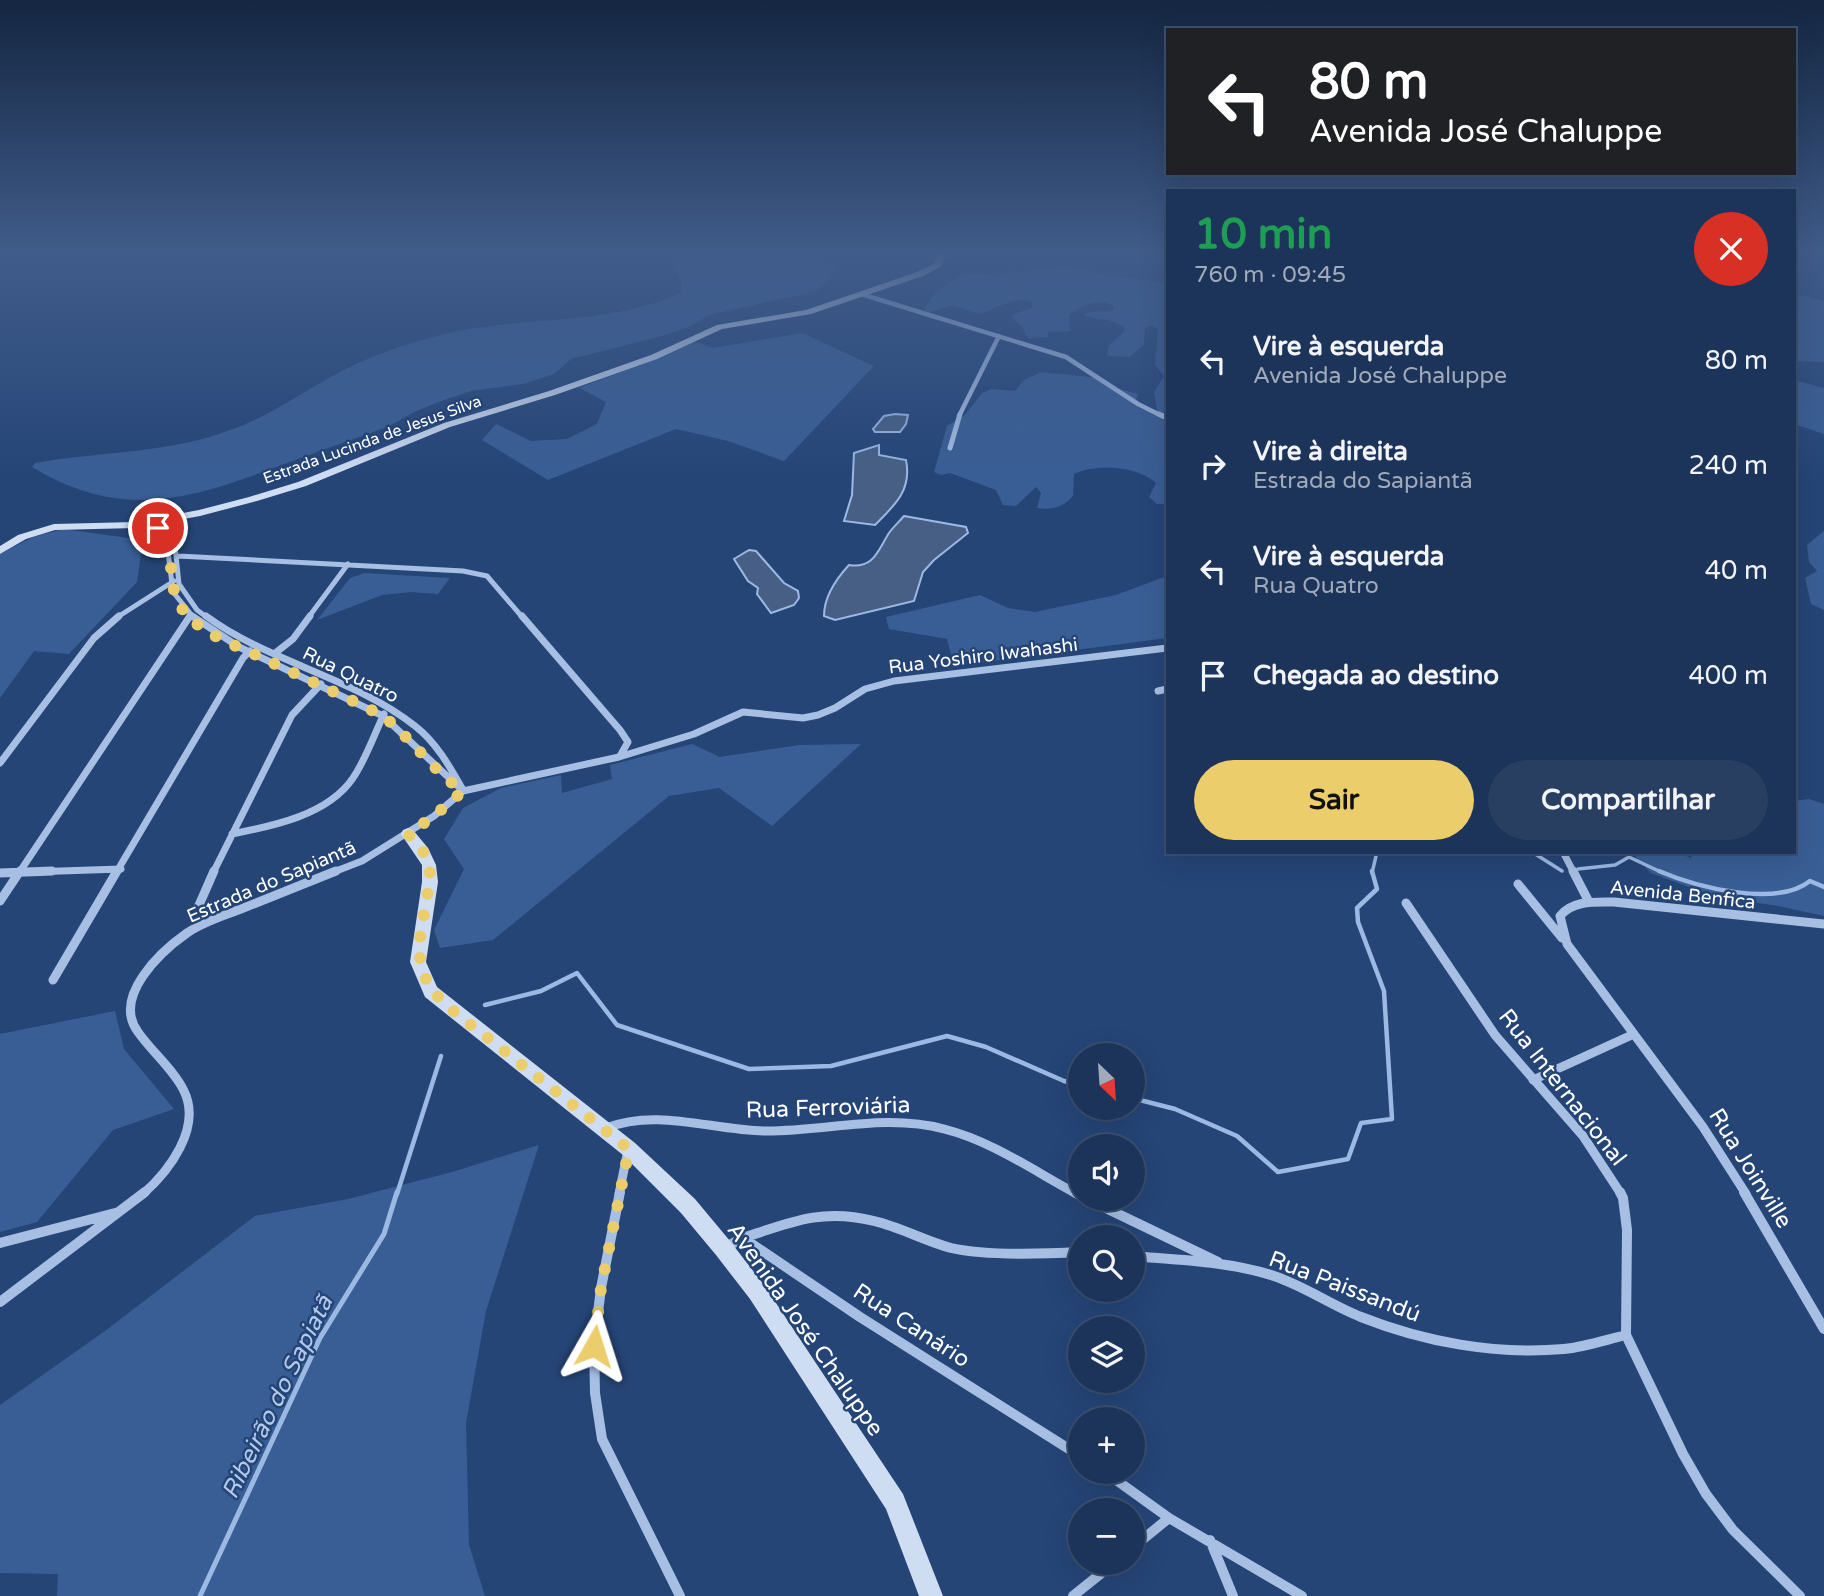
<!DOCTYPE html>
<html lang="pt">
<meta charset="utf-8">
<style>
body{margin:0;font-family:"Varela Round",sans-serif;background:#293f62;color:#f1f3f6;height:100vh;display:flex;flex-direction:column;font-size:26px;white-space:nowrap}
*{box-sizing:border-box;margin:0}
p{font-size:23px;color:#a0aaba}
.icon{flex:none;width:38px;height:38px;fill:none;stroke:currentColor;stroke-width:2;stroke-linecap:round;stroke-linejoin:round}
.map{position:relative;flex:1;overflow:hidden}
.panel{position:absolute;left:1166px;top:189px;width:630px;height:665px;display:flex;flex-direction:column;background:#1c3459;border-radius:0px;box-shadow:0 7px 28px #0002,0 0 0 2px #3a4f6f}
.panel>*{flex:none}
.hud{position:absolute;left:1166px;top:28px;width:630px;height:147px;border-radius:0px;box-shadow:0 7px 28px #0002,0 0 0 2px #3a4f6f;background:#202124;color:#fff;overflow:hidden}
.needle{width:46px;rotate:155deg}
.fabs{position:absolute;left:1068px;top:1043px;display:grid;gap:14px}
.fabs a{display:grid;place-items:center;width:77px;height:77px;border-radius:50%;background:#1c3459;box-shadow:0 7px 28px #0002,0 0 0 2px #3a4f6f;font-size:35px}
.pin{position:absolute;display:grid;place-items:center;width:60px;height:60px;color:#fff;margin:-30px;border:4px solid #fff;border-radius:50%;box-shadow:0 2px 7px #0007}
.me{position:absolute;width:77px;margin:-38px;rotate:6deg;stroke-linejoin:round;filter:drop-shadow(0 0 5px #0008)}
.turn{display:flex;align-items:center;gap:24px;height:147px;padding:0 28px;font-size:32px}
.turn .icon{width:91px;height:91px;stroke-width:2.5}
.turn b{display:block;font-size:49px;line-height:60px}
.round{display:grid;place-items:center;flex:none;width:74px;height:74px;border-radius:37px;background:#293f62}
.summary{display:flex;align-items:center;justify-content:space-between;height:119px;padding:0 28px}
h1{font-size:42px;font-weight:700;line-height:52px;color:#1e9e55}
.cta{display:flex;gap:14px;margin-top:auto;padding:14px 28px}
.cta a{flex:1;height:80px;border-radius:42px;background:#eccd6b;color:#111;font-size:28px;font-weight:700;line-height:80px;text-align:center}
.cta a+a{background:#293f62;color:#f1f3f6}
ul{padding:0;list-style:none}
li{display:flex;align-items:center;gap:21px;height:105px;padding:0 28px}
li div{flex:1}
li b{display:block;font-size:26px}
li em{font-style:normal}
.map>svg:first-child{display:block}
</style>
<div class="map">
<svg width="1824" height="1596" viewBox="0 0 1824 1596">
<rect width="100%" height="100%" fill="#254577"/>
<path fill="#395e95" d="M686 254C704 254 722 255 741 256 775 258 806 244 836 268L830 279 817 291 709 315 689 327 662 336 571 359 554 374 523 384 471 391 444 400 414 412 390 426C354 439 319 451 284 464 193 499 123 522 32 467L35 463C102 451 169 454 233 429 274 414 308 388 346 369 375 354 409 343 441 335 520 315 605 327 681 293V281L670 259Z
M1057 266 1089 269 1091 273 1167 283V504H1157L1149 497 1156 483C1137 466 1097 463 1074 474L1073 496C1062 508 1052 510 1037 508L1041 493 1036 487 1016 506 1003 505 996 490 950 473 941 475 934 472 947 426 965 415 982 393 992 389 1015 391 1024 380 1041 372 1100 378 1115 388 1138 394 1134 405 1144 410H1157L1154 392 1164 376 1155 365 1158 329 1152 325 1145 328 1144 344 1130 357 1107 356 1109 345 1124 332V327L1109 320 1087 317 1084 313 1114 310 1113 305C1097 299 1081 304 1069 316L1070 331 1048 332V337L1028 338 1022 327 1012 318 1014 314 1032 308 1033 303C1017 294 995 309 979 314L953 305 927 313 924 309 937 291 963 273 998 275 1013 271 1025 274 1027 269 1045 270Z
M1794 293 1824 301V362L1794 361Z
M802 333 874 366 784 461 728 441 676 429 548 480 482 440 496 424 531 441 567 439 597 424 606 402 579 388 695 342 713 348Z
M1794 380 1824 388V434L1794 424Z
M63 529 143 540 137 582 69 654 34 651 0 698V554L33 537Z
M1824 531V610L1811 604 1805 578 1817 571 1809 562 1807 545Z
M364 573 450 578 438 594 411 592 382 595 317 620 350 578Z
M1167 576V638L954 666 947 639 889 629 886 617 980 595 1008 608 1035 612 1116 595Z
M692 744 720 757 799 745 861 744 772 826 719 788 669 796 493 940 440 948 434 930 464 869 444 839 463 808 501 788 561 775 562 793 612 779 610 765Z
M1809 799 1824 804V916L1773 905 1721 899 1651 873 1636 858 1635 852H1677L1691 858 1692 852H1794V801Z
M115 1011 124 1049 174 1109 113 1130 37 1222 0 1232V1034Z
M539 1145 486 1311 466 1423 469 1545 485 1596H57L58 1574 0 1573V1405L105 1331 255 1216 348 1199 452 1172Z"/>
<path fill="#475f84" stroke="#9bb9e3" stroke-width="2" d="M895 414 908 415 906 424 900 432H875L873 429 884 416Z
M879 445V455L906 460C912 490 895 505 875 525L844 521 852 495 854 453Z
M904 516 966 527 968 533 934 560 923 572 914 601 835 620 824 616C824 597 837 578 849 565 874 569 878 550 889 533 893 527 899 522 904 516Z
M749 550 756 551 784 583 798 591 799 598 794 605 771 613 757 594 758 588 748 581 734 559Z"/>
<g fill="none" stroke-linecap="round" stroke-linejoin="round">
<path stroke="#9bb9e3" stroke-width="3.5" d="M1532 852 1562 871
M1578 869 1615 865 1629 857 1663 873
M1372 873 1377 852"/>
<path stroke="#9bb9e3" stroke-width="4.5" d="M1659 871C1696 887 1776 908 1810 881L1824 887
M485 1005 541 991 577 973 617 1025 749 1069 831 1066 947 1036 986 1047 1064 1081 1080 1085
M1132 1098 1175 1109 1237 1136 1278 1172 1348 1159 1361 1123 1392 1119 1384 991 1358 922 1357 908 1377 889 1372 871
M397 1194 441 1056"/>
<path stroke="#9bb9e3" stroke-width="5" d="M200 1596 320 1338 384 1234 397 1192"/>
<path stroke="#a7bfe3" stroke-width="4.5" d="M861 294 1066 357 1138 404 1162 416
M959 416 999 336"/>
<path stroke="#a7bfe3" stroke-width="5" d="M1159 414 1167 418
M950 448 960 414
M179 517 173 527 179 584 197 610 208 618
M142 524 158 528 166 536 173 592 194 618
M178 556 463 571 487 576 523 618
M116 618 174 581
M189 618 191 615
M308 618 348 564"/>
<path stroke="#a7bfe3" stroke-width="7" d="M192 616 239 647 383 716 463 791
M206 616C270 663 353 677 415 726 436 742 450 767 463 790
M522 616 620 730 628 742 620 756
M274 654 293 639 310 616
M1158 691 1167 689
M0 763 94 638 119 616
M232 834C273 826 328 815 353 778 366 759 374 735 384 714
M1563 852 1574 873
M0 873 121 869
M19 873 190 616
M116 873 243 658 250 651
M213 873 292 715 321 684
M331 873 362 861 434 816 463 791 619 757 694 734 743 712 803 718 818 715 835 708 865 689 894 681 1167 648"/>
<path stroke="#a7bfe3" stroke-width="9" d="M1573 871 1589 902
M0 873 52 871
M1518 884 1562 938
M0 901 20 871
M1406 903 1495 1035 1583 1136 1621 1194
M198 926 196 912 214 871
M53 980 117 871
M1533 1080 1634 1034
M606 1128C657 1108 711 1130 764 1131 824 1132 884 1113 944 1129 992 1141 1034 1171 1077 1194
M143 1194C169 1171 202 1128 184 1091 174 1070 152 1052 138 1032 112 997 160 952 187 933 203 922 223 916 241 909 273 896 304 884 336 871
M619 1194 628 1150
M1746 1194 1703 1127 1567 944 1560 916C1573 900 1595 902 1614 902L1824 924"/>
<path stroke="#a7bfe3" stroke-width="10" d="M620 1192 601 1288 594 1346 595 1393 602 1439 680 1596
M1074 1192 1080 1195
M1620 1192 1623 1198 1627 1230 1626 1335 1683 1454 1706 1494 1733 1530 1800 1596
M1744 1192 1824 1329
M1087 1199 1218 1262
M743 1238C791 1222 822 1208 874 1221 900 1227 925 1241 951 1248 986 1256 1043 1254 1080 1252
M0 1243 119 1212
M724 1248 743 1238 860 1317 1080 1456
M1132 1256C1179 1260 1228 1261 1274 1276 1304 1286 1331 1305 1361 1317 1424 1342 1495 1355 1564 1349 1585 1347 1605 1340 1626 1335
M0 1302 145 1192
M1105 1472 1169 1518 1302 1596
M1210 1540 1233 1596
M1132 1548 1169 1518
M1073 1596 1114 1563"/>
<path fill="#cfddf3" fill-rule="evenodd" d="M939 254H947L940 267 923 276 811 314 722 329 657 359 555 395 450 427 306 486 257 501 200 516 135 528 55 530 26 539 0 554V546L18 535 54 524 135 522 199 510 249 497 298 482 444 423 549 391 651 355 717 325 806 310 917 272 934 264Z
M408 828 413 830 428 848 436 865 438 882 426 962 437 987 635 1143 695 1199 730 1241 764 1285 903 1494 943 1596H919L886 1509 750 1299 716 1255 681 1213 623 1155 425 997 410 962 422 882V865L401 834 403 830Z"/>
</g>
<linearGradient id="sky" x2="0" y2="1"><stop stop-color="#142641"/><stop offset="0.53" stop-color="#405c8a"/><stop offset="1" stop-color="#405c8a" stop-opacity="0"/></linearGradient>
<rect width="1824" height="477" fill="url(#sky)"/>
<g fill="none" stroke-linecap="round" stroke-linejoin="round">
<path stroke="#eccd6b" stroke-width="12" stroke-dasharray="0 21.6" d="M158 528C181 551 160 586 188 616 206 635 235 645 258 656 300 676 342 695 383 716 412 739 433 771 463 791L434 816 408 834C416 843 426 852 429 865 431 875 429 886 427 897 419 943 409 970 447 1006L629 1149 601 1288 594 1346"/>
</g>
<g text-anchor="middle" stroke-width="5" stroke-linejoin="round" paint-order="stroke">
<g font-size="16" fill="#fff" stroke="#254577">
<text transform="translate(372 439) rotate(-20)" y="6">Estrada Lucinda de Jesus Silva</text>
</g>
<g font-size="19" fill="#fff" stroke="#254577">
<text transform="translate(983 655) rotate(-7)" y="7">Rua Yoshiro Iwahashi</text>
<text transform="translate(351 674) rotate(26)" y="7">Rua Quatro</text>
<text transform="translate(271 881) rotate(-23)" y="7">Estrada do Sapiantã</text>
<text transform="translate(1683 894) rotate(6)" y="7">Avenida Benfica</text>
</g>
<g font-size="23" fill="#fff" stroke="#254577">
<text transform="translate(1563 1087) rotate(52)" y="8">Rua Internacional</text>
<text transform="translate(828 1107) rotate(-2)" y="8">Rua Ferroviária</text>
<text transform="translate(1751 1168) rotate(58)" y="8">Rua Joinville</text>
<text transform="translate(1345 1286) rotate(21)" y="8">Rua Paissandú</text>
<text transform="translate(912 1325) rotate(33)" y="8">Rua Canário</text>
<text transform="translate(806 1329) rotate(55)" y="8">Avenida José Chaluppe</text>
</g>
<g font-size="24" font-style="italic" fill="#b1c9eb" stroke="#254577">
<text transform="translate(277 1397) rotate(-64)" y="8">Ribeirão do Sapiatã</text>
</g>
</g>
</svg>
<div class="fabs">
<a><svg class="needle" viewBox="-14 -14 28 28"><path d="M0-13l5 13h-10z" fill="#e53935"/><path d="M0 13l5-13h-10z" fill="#a0aaba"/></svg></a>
<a><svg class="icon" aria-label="sound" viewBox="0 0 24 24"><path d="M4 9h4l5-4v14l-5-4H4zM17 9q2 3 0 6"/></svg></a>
<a><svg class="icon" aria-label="search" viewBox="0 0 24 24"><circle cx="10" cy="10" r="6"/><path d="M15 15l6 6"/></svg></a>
<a><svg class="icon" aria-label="layers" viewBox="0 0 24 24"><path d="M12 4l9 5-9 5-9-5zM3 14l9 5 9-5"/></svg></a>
<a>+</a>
<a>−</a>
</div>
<div class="pin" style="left:158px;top:528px;background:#d93025"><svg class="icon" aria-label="arrive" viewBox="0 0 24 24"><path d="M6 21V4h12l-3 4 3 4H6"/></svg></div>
<svg class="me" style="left:594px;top:1346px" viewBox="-20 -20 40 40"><path d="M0-17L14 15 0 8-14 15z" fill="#eccd6b" stroke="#fff" stroke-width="4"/></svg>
<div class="hud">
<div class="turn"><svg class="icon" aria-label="left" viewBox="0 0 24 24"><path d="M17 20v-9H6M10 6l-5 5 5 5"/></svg><div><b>80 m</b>Avenida José Chaluppe</div></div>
</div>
<section class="panel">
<div class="summary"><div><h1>10 min</h1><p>760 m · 09:45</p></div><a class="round" style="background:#d93025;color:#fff"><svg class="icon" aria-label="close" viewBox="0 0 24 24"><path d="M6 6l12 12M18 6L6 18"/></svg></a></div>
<ul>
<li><svg class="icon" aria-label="left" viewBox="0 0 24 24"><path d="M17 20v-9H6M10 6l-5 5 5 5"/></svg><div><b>Vire à esquerda</b><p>Avenida José Chaluppe</p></div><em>80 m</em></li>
<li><svg class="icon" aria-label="right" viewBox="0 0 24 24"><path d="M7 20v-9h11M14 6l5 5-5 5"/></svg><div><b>Vire à direita</b><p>Estrada do Sapiantã</p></div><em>240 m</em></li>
<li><svg class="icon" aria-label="left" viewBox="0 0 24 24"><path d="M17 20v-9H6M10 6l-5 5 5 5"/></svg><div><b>Vire à esquerda</b><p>Rua Quatro</p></div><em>40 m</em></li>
<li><svg class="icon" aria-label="arrive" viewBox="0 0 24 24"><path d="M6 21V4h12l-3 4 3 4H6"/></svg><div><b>Chegada ao destino</b></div><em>400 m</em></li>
</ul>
<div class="cta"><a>Sair</a><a>Compartilhar</a></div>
</section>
</div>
